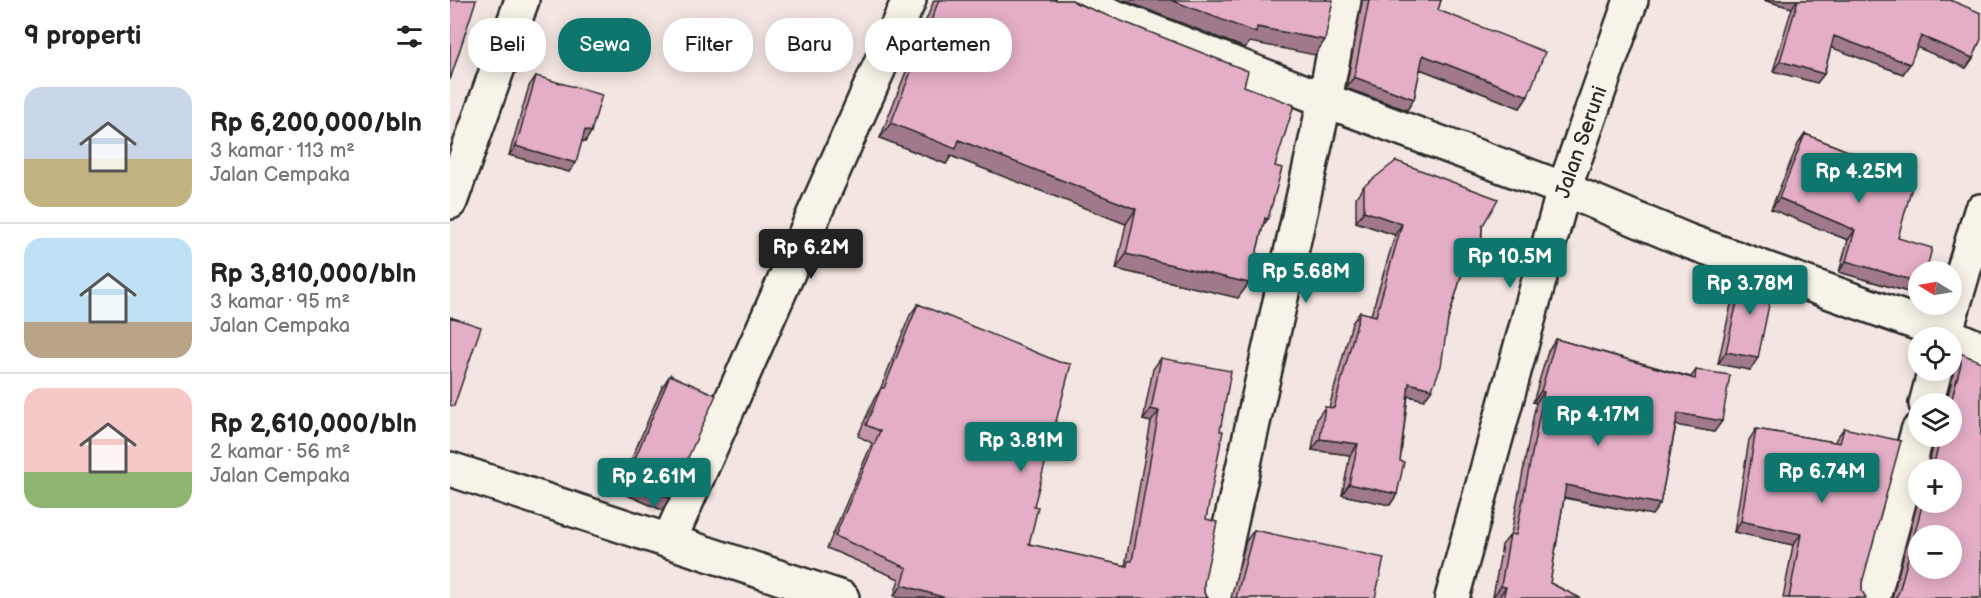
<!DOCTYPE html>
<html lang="id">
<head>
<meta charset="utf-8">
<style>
	body { margin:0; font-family:"Balsamiq Sans",sans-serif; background:#f6f6f6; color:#222; height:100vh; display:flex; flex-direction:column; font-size:22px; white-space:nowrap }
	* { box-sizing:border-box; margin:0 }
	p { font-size:20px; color:#767676 }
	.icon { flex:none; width:33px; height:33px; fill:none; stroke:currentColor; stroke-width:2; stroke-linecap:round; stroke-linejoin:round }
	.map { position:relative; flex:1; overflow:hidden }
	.drawer { display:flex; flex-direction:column; background:#fff; width:450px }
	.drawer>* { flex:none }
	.guide { position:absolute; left:18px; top:18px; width:570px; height:54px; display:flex; gap:12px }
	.needle { width:39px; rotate:281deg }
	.buttons { position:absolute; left:1458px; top:261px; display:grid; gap:12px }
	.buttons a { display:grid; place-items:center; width:54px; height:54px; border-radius:50%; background:#fff; box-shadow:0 3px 15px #0003; font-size:30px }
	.price { position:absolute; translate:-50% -51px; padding:0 14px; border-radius:6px; background:#0f766e; color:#fff; font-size:20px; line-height:39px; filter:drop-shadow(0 2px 3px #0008) }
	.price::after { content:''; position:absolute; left:50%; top:36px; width:18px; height:14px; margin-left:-9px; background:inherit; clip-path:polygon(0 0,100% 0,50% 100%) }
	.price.active { background:#222; color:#fff }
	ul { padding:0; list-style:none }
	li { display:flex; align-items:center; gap:18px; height:150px; padding:0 24px }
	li+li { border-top:2px solid #e0e0e0 }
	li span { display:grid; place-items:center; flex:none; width:168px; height:120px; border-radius:18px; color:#555 }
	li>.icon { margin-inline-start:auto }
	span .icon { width:72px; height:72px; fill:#fffc; stroke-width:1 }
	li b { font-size:26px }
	h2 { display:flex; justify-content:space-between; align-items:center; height:72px; padding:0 24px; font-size:26px }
	.chip { padding:0 21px; border-radius:24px; background:#fff; box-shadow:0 3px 15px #0003; font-size:21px; line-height:54px }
	.chip.active { background:#0f766e; color:#fff }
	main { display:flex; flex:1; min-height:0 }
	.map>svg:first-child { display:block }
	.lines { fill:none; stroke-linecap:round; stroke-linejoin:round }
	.minor-casing { stroke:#2b2b2b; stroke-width:38 }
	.tertiary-casing { stroke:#2b2b2b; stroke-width:38 }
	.secondary-casing { stroke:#2b2b2b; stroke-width:38 }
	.minor { stroke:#f7f3e8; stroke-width:33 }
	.tertiary { stroke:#f7f3e8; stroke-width:33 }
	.secondary { stroke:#f7f3e8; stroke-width:33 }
	.wall { fill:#c496aa; stroke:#2b2b2b; stroke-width:1.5 }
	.shaded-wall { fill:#a07a8b; stroke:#2b2b2b; stroke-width:1.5 }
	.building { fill:#e4aec6; stroke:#2b2b2b; stroke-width:1.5; fill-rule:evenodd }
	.labels { text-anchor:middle; stroke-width:5; stroke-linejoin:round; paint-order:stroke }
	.street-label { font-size:21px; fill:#2b2b2b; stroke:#f7f3e8 }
</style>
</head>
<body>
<main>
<section class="drawer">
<h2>9 properti<svg class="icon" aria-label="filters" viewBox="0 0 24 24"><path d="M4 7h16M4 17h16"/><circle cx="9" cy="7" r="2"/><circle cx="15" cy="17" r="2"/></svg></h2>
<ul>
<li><span style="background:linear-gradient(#c9d6e8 60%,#c2b280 0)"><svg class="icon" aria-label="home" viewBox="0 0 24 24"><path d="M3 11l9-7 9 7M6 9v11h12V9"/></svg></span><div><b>Rp 6,200,000/bln</b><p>3 kamar · 113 m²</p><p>Jalan Cempaka</p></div></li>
<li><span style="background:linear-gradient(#bfe0f5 70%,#b9a48a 0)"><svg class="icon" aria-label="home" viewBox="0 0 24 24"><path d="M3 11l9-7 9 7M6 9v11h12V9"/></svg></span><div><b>Rp 3,810,000/bln</b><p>3 kamar · 95 m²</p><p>Jalan Cempaka</p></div></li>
<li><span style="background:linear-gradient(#f6c9c9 70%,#8fb573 0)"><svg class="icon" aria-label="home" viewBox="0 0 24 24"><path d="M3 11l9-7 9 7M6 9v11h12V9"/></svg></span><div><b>Rp 2,610,000/bln</b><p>2 kamar · 56 m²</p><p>Jalan Cempaka</p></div></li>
</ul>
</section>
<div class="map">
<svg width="1531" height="598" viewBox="0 0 1531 598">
	<rect width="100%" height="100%" fill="#f3e5e1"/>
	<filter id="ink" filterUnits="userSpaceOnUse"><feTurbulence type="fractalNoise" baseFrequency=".0167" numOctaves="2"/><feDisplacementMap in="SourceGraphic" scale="12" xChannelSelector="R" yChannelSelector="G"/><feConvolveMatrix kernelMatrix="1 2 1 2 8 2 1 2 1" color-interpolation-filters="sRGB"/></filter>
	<g filter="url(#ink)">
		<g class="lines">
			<!-- minor casing -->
			<g class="minor-casing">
				<path id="minor" d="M622,0L875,100L1114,189L1238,241L1495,333L1531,349
					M0,202L72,0
					M1494,338L1531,211
					M1476,404L1485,370
					M219,541L459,0
					M764,598L875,100L894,0
					M1423,598L1468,431"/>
			</g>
			<!-- tertiary casing -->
			<g class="tertiary-casing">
				<path id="tertiary" d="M0,469L392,598"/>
			</g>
			<!-- secondary casing -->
			<g class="secondary-casing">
				<g id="secondary">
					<path id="s1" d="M1002,598L1114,189L1181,0"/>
				</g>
			</g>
			<!-- minor -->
			<use href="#minor" class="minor"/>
			<!-- tertiary -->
			<use href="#tertiary" class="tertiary"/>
			<!-- secondary -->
			<use href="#secondary" class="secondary"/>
		</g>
		<!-- wall -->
		<path class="wall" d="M484,0H622L794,86L825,166L818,219L813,226L799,283L788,298L666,269L676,224L501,156L496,164L430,138Z
			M912,0H991L988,10L1078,96L1070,108L970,69L964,99L957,110L896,88L912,3Z
			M1313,0H1500L1523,58L1516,68L1467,47L1453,74L1381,47L1374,74L1367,83L1323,71L1342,8Z
			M86,76L141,132L135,142L132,141L119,172L59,155L79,86Z
			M1355,134L1428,163L1431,158L1448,238L1465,294L1389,272L1398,240L1321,209L1348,144Z
			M914,186L1032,227L1031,251L1023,262L1016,260L998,320L982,389L974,400L958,396L950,461L947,494L940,505L892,495L900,455L862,450L867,418L875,407L879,408L902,323L910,312L921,315L945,235L906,222V197Z
			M1293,274L1300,370L1268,364L1285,286Z
			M468,304L584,506L579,544L675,566L701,422L693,420L703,369L711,358L770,431L756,519L754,583V593L758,598H450L444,596L449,579L377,548L422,443L408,436L424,399L430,390L460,315Z
			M1106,339L1241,377L1246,370L1272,421L1264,432L1226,425L1210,504L1202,515L1114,498L1100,583L1130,598L1043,597L1052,545L1061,534L1086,403L1083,402L1098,351Z
			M1510,353L1531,598H1442L1468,501V502H1502V470H1477L1486,436H1502V404H1496L1503,375L1502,364Z
			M220,375V498L212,510L168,491L212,387Z
			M1394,428L1412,583V591L1416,598H1333L1343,545L1284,532L1299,440L1306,429L1385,442L1386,439Z
			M804,530L925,598H781L796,541Z"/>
		<!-- shaded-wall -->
		<path class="shaded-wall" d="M673,0H721L807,27L875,40L865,55L800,42L795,48Z
			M1313,0H1347L1342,8Z
			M1384,36L1460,64L1453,74L1377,46Z
			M1471,36L1523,58L1516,68L1464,46Z
			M973,55L1078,96L1070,108L965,67Z
			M1330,61L1374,74L1367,83L1323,71Z
			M904,77L964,99L957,110L896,88Z
			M441,123L509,140L686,209L676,224L501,156L496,164L430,138Z
			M135,130L141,132L135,142L128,140Z
			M66,146L126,163L119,172L59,155Z
			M1329,198L1405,230L1398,240L1321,209Z
			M914,211L952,224L945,235L906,222Z
			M1020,247L1031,251L1023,262L1012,258Z
			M676,254L799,283L788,298L666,269Z
			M1396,261L1468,282V289L1465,294L1389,272Z
			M1276,352L1308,358L1300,370L1268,364Z
			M959,383L982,389L974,400L952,394Z
			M1091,391L1094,392L1086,403L1083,402Z
			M701,409L709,411L701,422L693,420Z
			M1228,413L1272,421L1264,432L1220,424Z
			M870,439L908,444L900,455L862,450Z
			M176,480L220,498L212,510L168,491Z
			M899,484L947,494L940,505L892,495Z
			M1116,485L1210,504L1202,515L1108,496Z
			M1291,521L1351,534L1343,545L1284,532Z
			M452,585L496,598H450L444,596Z
			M1051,586L1056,587L1048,598L1043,597Z"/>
		<!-- building -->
		<path class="building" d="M0,0H26L0,80Z
			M489,0H622L626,3L798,71L794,86L844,105L825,166L832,168L818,219L815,218L799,283L676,254L686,209L509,140L506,149L441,123Z
			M721,0H883L875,40L807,27L806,33Z
			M919,0H991L988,10L1095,52L1078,96L973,55L964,99L904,77Z
			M1348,0H1500L1531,13V39L1523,58L1471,36L1460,64L1384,36L1374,74L1330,61Z
			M86,76L152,95L141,132L135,130L126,163L66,146Z
			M1355,134L1430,164L1431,158L1467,168L1448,238L1482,248L1476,272H1468V282L1396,261L1405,230L1329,198Z
			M946,161L1048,199L1032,227L1031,251L1020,247L998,320L991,366L982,389L959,383L950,461L954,462L947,494L899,484L908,444L870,439L875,407L884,408L910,312L926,316L952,224L914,211V186Z
			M1293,274L1324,281L1308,358L1276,352Z
			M468,304L609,362L621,364L584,506L588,507L579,544L677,566L678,561H682L709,411L701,409L711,358L781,371L770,431H773L756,519L767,522L754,583V593L758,598H496L452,585L457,568L385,536L430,431L416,425L431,388H434Z
			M0,317L31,327L4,406L0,405Z
			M1106,339L1245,379L1246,370L1280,375L1272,421L1228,413L1210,504L1116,485L1100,583L1130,598H1053L1056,587L1051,586L1060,534L1066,535L1094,392L1091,391Z
			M1510,353L1531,362V598H1445L1449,592L1473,502H1502V470H1482L1491,436H1502V404H1497L1502,398L1511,364ZM1468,536H1502V568H1468Z
			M220,375L266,395L220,498L176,480Z
			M1394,428L1451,441L1412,583V591L1416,598H1339L1351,534L1291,521L1306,429L1390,443Z
			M804,530L934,558L925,598H786Z"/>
	</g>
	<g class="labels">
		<!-- street labels -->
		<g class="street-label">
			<text dy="7" stroke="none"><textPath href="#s1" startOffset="474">Jalan Seruni</textPath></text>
		</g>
	</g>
</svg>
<div class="buttons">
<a><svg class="needle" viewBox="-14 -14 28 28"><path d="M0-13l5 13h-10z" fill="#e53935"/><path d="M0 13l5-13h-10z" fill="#767676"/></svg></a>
<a><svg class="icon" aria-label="locate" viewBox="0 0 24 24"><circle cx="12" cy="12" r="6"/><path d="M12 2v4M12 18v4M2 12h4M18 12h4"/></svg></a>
<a><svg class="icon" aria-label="layers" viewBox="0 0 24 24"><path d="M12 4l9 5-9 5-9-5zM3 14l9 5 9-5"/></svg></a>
<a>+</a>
<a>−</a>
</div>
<b class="price" style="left:1409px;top:204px">Rp 4.25M</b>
<b class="price active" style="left:361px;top:280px">Rp 6.2M</b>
<b class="price" style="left:1060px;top:289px">Rp 10.5M</b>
<b class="price" style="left:856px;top:304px">Rp 5.68M</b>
<b class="price" style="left:1300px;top:316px">Rp 3.78M</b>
<b class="price" style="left:1148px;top:447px">Rp 4.17M</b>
<b class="price" style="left:571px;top:473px">Rp 3.81M</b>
<b class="price" style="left:1372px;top:504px">Rp 6.74M</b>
<b class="price" style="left:204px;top:509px">Rp 2.61M</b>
<div class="guide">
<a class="chip">Beli</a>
<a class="chip active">Sewa</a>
<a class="chip">Filter</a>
<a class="chip">Baru</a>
<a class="chip">Apartemen</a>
</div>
</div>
</main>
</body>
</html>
